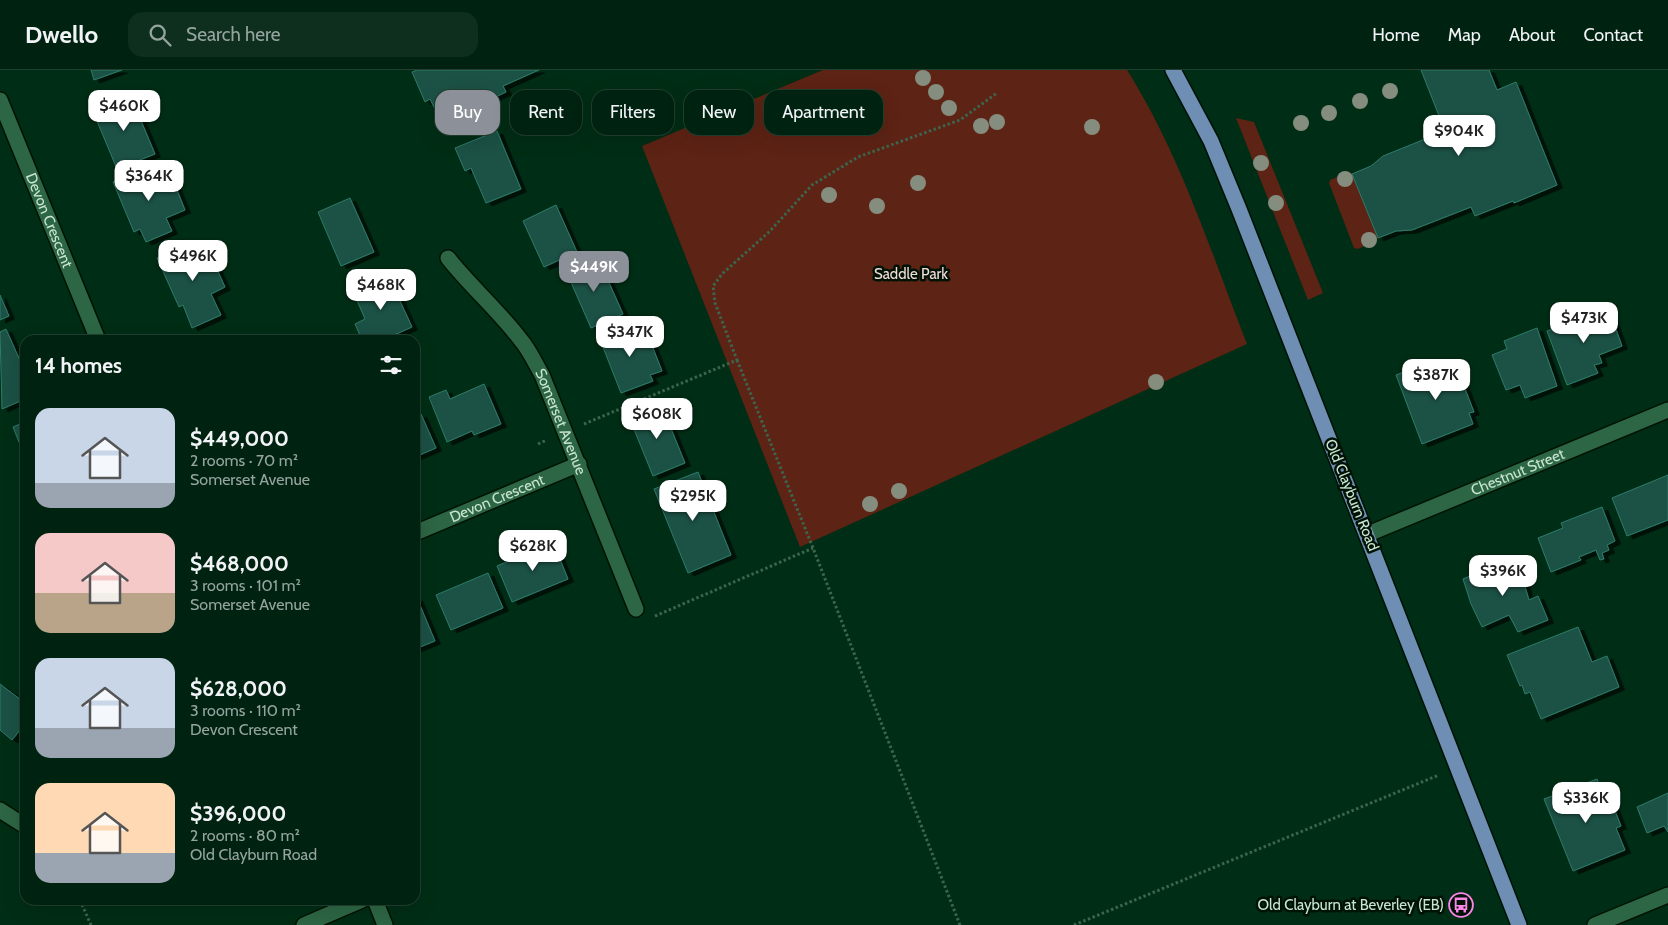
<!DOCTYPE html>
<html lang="en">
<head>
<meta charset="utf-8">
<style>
	body { margin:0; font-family:Cabin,sans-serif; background:#0e2f1e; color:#f1f3f6; height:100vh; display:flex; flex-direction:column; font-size:19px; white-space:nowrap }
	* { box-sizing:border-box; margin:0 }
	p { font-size:16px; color:#95a49f }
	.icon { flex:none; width:28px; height:28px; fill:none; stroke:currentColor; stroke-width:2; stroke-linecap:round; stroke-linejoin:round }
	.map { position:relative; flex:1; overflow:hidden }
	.drawer { position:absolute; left:20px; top:265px; width:400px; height:570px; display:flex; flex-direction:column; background:#002210; border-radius:15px; box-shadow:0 5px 20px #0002,0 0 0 1px #223f30 }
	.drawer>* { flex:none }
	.banner { position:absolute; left:435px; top:20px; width:475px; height:45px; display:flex; gap:10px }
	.price { position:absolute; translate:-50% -42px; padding:0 11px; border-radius:10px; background:#fff; color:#222; font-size:16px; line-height:32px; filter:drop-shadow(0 1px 2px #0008) }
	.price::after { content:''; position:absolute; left:50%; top:30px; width:15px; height:11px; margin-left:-8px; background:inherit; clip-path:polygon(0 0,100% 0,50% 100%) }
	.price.current { background:#8c9099; color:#fff }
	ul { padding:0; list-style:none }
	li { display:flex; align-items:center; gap:15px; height:125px; padding:0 15px }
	li span { display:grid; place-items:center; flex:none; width:140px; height:100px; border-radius:15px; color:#555 }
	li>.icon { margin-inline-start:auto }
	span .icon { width:60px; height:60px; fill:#fffc; stroke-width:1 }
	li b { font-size:21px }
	h2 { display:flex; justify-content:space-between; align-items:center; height:60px; padding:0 15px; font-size:21px }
	.chip { padding:0 18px; border-radius:15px; background:#002210; box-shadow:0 5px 20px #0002,0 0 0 1px #223f30; font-size:18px; line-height:45px }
	.chip.current { background:#8c9099; color:#fff }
	header { display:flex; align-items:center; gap:30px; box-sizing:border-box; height:70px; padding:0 25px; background:#002210; border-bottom:1px solid #223f30 }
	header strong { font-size:24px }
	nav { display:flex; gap:28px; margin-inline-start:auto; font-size:18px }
	.search { width:350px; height:45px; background:#0e2f1e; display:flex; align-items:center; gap:12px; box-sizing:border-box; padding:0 18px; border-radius:15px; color:#95a49f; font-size:19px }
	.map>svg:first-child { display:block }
	.green { fill:#5d2314 }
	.building { fill:#1d5145; stroke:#2d7c69; filter:url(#shadow) }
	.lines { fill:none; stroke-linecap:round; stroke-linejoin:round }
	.minor-casing { stroke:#001304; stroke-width:18 }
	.major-casing { stroke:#001304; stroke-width:18 }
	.path { stroke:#3d654e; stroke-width:3; stroke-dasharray:2.5 2.5; stroke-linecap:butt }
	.minor { stroke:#2d6644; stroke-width:15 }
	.major { stroke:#6e8eb4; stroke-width:15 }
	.tree { fill:#858d7f }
	.labels { text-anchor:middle; stroke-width:5; stroke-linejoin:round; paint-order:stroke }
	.street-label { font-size:15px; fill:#c9e6d2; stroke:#001206 }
	.park-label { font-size:15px; fill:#f2dcd6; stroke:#001206 }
	.poi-label { font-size:15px; fill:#c9e6d2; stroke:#001206; text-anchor:end }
</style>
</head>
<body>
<header>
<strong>Dwello</strong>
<div class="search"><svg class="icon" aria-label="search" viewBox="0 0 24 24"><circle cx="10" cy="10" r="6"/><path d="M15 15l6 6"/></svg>Search here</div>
<nav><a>Home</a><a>Map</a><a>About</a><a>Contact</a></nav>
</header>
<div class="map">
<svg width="1668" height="855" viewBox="0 0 1668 855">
	<defs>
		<filter id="shadow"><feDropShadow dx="5.5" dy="3" stdDeviation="0" flood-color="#0009"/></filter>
	</defs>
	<rect width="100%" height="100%" fill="#002d15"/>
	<!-- green -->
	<path class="green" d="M823,0H1127C1180,84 1211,182 1247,274L800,477L642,76Z
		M1236,48L1254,52L1323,223L1308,230Z
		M1349,102L1352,104L1378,168L1376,171L1358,179L1354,178L1329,113L1330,110Z"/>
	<!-- building -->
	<path class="building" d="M91,0H122L94,10Z
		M417,0H539L503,16L506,22L483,33L480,26L455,37L457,44L441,51L430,29L425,32L412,2Z
		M1421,0H1489L1497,20L1516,12L1557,115L1514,133L1513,131L1475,146L1471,137L1412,160L1396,161L1378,168L1352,104L1371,96L1383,86L1445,61Z
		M124,24L129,36L134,34L155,84L117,99L97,51L101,48L96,35Z
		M497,61L521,119L486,133L471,98L465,101L455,78Z
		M152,96L158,111L171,105L185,140L166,148L172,161L146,172L140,159L134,162L113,112Z
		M350,128L374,182L341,196L318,142Z
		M556,135L577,182L544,197L523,151Z
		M193,171L201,188L210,184L225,217L211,224L221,245L192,258L183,235L179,237L157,188Z
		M598,188L623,244L591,258L566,201Z
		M388,205L412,257L383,270H362L355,254L365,249L353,221Z
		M0,225L9,246L0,250Z
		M1591,239L1593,245L1609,240L1622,276L1599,285L1602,293L1594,295L1598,303L1567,315L1547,261L1572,252L1571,247Z
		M630,254L638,273L649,268L662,301L650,305L653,311L621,323L599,267Z
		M1537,258L1557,316L1525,328L1520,315L1506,320L1492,285L1507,279L1504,271Z
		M6,259L25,302V329L2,339L0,262Z
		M1434,290L1440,305L1457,298L1474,342L1469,343L1473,354L1422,374L1396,305Z
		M484,314L501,354L474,365L472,361L447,372L429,327L446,320L450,329Z
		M661,334L685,393L653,406L629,347Z
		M421,344L436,378L415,387V347Z
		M25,352V375L21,377L13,357Z
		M698,402L731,485L688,503L654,419Z
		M1668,405V450L1627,466L1612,428Z
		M1602,437L1615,471L1607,475L1609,480L1602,483L1604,489L1600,490L1596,480L1579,487L1581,490L1551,502L1538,468L1563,458L1561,453Z
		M553,472L568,509L512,532L497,496Z
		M1511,489L1523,510L1529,530L1538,526L1548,550L1518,562L1509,545L1482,557L1471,534L1463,509Z
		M488,503L503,538L451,560L436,525Z
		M417,528L435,571L415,579V529Z
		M1578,557L1592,592L1607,586L1619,617L1541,649L1530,622L1525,624L1522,615L1520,616L1507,585Z
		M0,614L25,633V654L12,670L0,660Z
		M1597,709L1605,730L1610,728L1621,756L1616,758L1625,780L1573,801L1544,729Z
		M1668,723V762L1664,756L1647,763L1637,737Z"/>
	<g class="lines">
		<!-- minor casing -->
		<g class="minor-casing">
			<g id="minor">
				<path id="s1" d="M0,30L98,270"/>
				<path id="s2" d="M448,188C471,217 498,240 520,269C529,279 535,293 542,305L636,539"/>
				<path id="s3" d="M415,463L579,394"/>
				<path id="s4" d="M1368,464L1668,340"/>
				<path d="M0,740L25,756"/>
				<path d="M375,830L385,855"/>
				<path d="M304,855L362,830"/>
				<path d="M1595,855L1668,825"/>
			</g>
		</g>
		<!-- major casing -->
		<g class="major-casing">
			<path id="major" d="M1173,0L1211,71L1239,139L1519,855"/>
		</g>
		<!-- path -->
		<path class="path" d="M737,290L813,478L960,855
			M584,354L737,290L715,233L713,216L722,204L770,161L812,115L858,87L960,50L997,23
			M538,374L547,370
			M655,546L813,478
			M80,830L91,855
			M1451,839L1461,835
			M1074,855L1439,705"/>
		<!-- minor -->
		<use href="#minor" class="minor"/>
		<!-- major -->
		<use href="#major" class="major"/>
	</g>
	<!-- trees -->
	<g class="tree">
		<circle cx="923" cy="8" r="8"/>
		<circle cx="1390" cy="21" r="8"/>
		<circle cx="936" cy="22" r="8"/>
		<circle cx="1360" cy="31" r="8"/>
		<circle cx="949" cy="38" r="8"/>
		<circle cx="1329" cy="43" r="8"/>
		<circle cx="778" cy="50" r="8"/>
		<circle cx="997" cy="52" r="8"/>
		<circle cx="1301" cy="53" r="8"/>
		<circle cx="981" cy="56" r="8"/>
		<circle cx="1092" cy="57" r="8"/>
		<circle cx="1261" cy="93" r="8"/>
		<circle cx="1345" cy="109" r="8"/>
		<circle cx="918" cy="113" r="8"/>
		<circle cx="829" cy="125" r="8"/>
		<circle cx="1276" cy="133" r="8"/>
		<circle cx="877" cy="136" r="8"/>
		<circle cx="1369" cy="170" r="8"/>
		<circle cx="1156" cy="312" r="8"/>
		<circle cx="899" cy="421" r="8"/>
		<circle cx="870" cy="434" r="8"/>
	</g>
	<!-- icons -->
	<defs>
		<g id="bus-ring" transform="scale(1.25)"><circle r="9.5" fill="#001206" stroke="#fb86e5" stroke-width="1.5"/><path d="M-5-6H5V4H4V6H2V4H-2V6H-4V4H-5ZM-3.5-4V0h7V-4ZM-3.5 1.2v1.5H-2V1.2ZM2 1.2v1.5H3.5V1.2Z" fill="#fb86e5"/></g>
	</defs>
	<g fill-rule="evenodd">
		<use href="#bus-ring" x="1461" y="835"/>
	</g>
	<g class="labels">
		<!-- street labels -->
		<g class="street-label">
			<text dy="5" stroke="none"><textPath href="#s1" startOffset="130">Devon Crescent</textPath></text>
			<text dy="5" stroke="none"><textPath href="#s2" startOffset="201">Somerset Avenue</textPath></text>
			<text dy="5" stroke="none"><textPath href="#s4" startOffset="162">Chestnut Street</textPath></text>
			<text transform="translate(1352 425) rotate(68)" y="5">Old Clayburn Road</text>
			<text dy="5" stroke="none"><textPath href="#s3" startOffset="89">Devon Crescent</textPath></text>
		</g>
		<!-- park labels -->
		<g class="park-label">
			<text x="911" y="209">Saddle Park</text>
		</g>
		<!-- poi labels -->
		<g class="poi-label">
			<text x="1444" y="840">Old Clayburn at Beverley (EB)</text>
		</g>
	</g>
</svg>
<b class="price" style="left:124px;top:62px">$460K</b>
<b class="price" style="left:1459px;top:87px">$904K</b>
<b class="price" style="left:149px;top:132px">$364K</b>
<b class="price" style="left:193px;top:212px">$496K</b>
<b class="price current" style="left:594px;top:223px">$449K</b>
<b class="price" style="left:381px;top:241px">$468K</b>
<b class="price" style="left:1584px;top:274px">$473K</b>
<b class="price" style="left:630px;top:288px">$347K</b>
<b class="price" style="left:1436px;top:331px">$387K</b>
<b class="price" style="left:657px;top:370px">$608K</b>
<b class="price" style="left:693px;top:452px">$295K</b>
<b class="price" style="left:533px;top:502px">$628K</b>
<b class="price" style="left:1503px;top:527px">$396K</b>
<b class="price" style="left:1586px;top:754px">$336K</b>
<div class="banner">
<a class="chip current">Buy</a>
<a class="chip">Rent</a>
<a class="chip">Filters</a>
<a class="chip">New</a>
<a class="chip">Apartment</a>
</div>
<section class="drawer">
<h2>14 homes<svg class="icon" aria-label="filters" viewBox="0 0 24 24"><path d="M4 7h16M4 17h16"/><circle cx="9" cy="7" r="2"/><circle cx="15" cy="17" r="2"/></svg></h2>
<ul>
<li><span style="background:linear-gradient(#c9d6e8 75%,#9aa5b1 0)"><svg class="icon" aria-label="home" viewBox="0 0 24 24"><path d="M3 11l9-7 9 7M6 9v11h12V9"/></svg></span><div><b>$449,000</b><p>2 rooms · 70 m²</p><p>Somerset Avenue</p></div></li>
<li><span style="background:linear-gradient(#f6c9c9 60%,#b9a48a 0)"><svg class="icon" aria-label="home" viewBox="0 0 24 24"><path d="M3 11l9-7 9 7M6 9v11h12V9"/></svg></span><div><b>$468,000</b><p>3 rooms · 101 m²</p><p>Somerset Avenue</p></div></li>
<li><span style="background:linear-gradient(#c9d6e8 70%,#9aa5b1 0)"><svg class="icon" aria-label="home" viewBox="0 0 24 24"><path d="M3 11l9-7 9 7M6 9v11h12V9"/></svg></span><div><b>$628,000</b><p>3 rooms · 110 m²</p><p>Devon Crescent</p></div></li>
<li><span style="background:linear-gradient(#ffd9b3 70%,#9aa5b1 0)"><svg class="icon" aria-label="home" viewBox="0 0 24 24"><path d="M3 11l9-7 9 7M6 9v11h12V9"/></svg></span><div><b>$396,000</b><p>2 rooms · 80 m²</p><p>Old Clayburn Road</p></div></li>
</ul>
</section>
</div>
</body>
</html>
